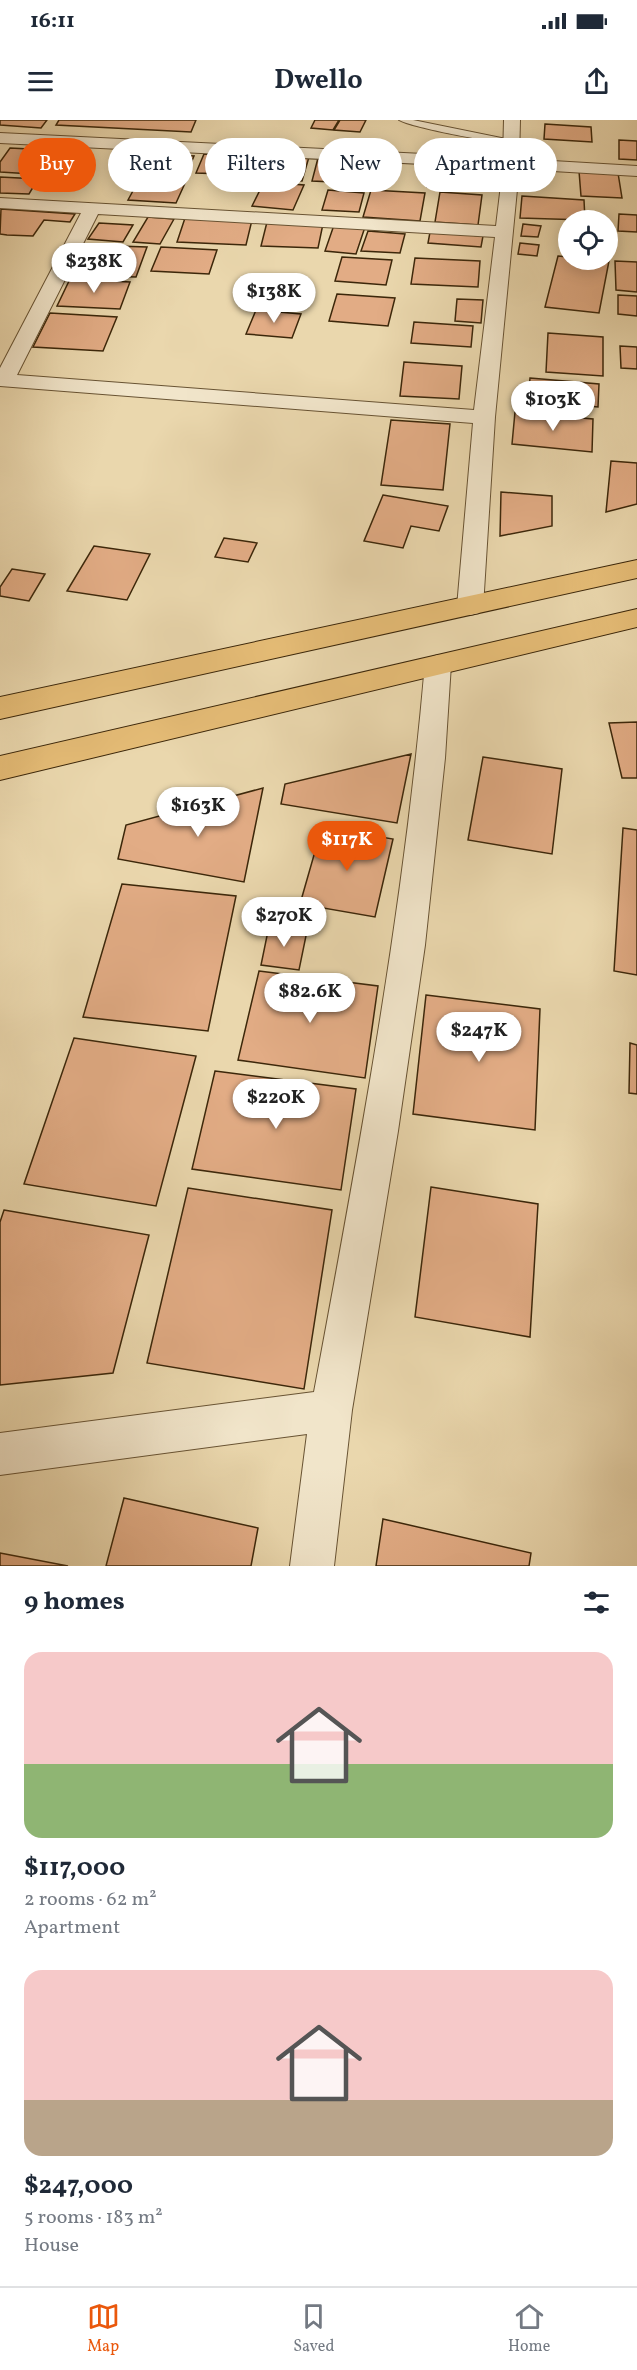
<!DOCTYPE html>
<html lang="en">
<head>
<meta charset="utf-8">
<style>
	body { margin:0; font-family:Vollkorn,serif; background:#f6f6f7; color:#1f2937; height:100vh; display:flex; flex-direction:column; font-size:22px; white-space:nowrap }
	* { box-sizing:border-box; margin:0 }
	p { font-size:20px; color:#747a83 }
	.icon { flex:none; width:33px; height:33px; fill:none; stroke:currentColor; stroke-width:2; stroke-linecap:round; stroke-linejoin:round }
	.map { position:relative; height:1446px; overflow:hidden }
	.panel { display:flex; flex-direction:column; background:#fff; flex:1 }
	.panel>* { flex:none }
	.guide { position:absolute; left:18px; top:18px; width:602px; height:54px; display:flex; gap:12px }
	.fabs { position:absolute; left:558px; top:90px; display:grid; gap:12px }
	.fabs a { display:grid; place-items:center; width:60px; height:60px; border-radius:50%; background:#fff; box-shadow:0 3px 15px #0003; font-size:30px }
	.price { position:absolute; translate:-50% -51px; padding:0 14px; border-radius:21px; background:#fff; color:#222; font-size:20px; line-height:39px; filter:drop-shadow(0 2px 3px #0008) }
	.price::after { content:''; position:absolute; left:50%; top:36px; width:18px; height:14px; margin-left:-9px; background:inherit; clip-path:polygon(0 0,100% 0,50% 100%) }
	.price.active { background:#ea580c; color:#fff }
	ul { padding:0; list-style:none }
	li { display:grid; align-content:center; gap:12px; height:318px; padding:0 24px }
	li span { display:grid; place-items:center; height:186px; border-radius:18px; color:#555 }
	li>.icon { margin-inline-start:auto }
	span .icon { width:108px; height:108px; fill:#fffc; stroke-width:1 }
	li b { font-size:26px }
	h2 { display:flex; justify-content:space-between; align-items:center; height:72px; padding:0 24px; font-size:26px }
	.chip { padding:0 21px; border-radius:27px; background:#fff; box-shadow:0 3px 15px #0003; font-size:21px; line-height:54px }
	.chip.active { background:#ea580c; color:#fff }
	.status { display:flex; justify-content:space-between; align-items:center; height:42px; padding:0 30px; background:#fff; direction:ltr }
	.status svg { height:16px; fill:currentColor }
	header { display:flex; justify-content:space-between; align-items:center; height:78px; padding:0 24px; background:#fff; font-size:27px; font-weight:700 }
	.dock { display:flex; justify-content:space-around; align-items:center; height:84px; border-top:2px solid #e0e1e3; background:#fff; font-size:16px; color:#747a83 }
	.dock a { display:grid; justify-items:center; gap:3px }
	.dock .active { color:#ea580c }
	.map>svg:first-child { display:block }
	.building { fill:#e2ac85; stroke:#3c270a; stroke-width:1.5 }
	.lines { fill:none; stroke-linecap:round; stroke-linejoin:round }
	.service-casing { stroke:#685333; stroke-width:2 }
	.minor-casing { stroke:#685333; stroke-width:2 }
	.trunk-casing { stroke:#3c270a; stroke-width:2 }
	.service { fill:#f1e5ca; fill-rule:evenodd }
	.minor { fill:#f1e5ca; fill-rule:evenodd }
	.trunk { fill:#e5bc76; fill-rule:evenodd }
</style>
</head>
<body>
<div class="status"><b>16:11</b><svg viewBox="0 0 49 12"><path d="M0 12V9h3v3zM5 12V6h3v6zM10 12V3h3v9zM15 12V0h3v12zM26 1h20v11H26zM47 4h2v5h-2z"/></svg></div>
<header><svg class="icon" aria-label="menu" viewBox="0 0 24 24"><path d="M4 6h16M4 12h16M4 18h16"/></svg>Dwello<svg class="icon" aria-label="share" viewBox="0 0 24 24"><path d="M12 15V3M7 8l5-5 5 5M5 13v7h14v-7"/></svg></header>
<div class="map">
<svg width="637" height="1446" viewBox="0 0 637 1446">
	<rect width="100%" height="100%" fill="#ead7ad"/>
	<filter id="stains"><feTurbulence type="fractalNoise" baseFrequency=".00333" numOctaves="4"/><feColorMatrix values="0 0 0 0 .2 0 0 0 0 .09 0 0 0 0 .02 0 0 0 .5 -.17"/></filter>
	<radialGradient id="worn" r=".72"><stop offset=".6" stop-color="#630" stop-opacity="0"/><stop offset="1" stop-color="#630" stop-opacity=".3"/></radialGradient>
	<!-- building -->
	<path class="building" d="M0,0H47L41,8L0,5Z
		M59,0H196L191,12L56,5Z
		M315,0H339L333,10L311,8Z
		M340,0H366L360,12L334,10Z
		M545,4L591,7L592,22L544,19Z
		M619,20L637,21V40L619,39Z
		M10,28L48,30L32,54L0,52V42Z
		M152,34L194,36L186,55L144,53Z
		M204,34L258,36L251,55L196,53Z
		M267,35L309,37L302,61L259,58Z
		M318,38L358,39L354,63L312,61Z
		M579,51L618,53L622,78L581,76Z
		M431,52L476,55L473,70L427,67Z
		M0,57L38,59L29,74L0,73Z
		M140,58L186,61L176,83L128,80Z
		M264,62L304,65L293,90L252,86Z
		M328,70L364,73L359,92L322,90Z
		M371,70L425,73L420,101L363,97Z
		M440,72L482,75L478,105L435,102Z
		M522,76L584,80L585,100L520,98Z
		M1,89L75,94L70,102L44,100L33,116L7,115L0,114Z
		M619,94L637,95V112L618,111Z
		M148,97L174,99L160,124L133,122Z
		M185,98L252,100L246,125L177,122Z
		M267,102L323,104L318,128L261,126Z
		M99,103L133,105L123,122L88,119Z
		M523,104L541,106L538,117L521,116Z
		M334,105L365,107L356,134L325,131Z
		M368,111L405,114L400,133L361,131Z
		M430,112L483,116L481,127L428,123Z
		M520,123L539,125L537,136L518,134Z
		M85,125L147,127L136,157L73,155Z
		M161,127L217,130L209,154L151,151Z
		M558,136L568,137V140L609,141L599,193L545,187Z
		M342,137L392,140L386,165L335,161Z
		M415,138L480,141L478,167L411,164Z
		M615,141L637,142V172L616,170Z
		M70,159L130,162L120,189L57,186Z
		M337,174L395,178L388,206L329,201Z
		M618,175L637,176V196L618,194Z
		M457,179L483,180L481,203L455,201Z
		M256,190L301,194L292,218L246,214Z
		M50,193L117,197L103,231L33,227Z
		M414,202L473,206L471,227L411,223Z
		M548,213L603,217V256L546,252Z
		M620,226L637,227V249L621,248Z
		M404,242L462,246L459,279L400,276Z
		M530,258L599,264L598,287L528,281Z
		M515,292L593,299L592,332L512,324Z
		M391,300L450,304L443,370L381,365Z
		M611,341L637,343V384L606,392Z
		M501,372L552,376V406L500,416Z
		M383,375L448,386L439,411L411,406L403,428L364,421Z
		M224,418L257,423L248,442L215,437Z
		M94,426L150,434L127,480L67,471Z
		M12,449L45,454L29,481L0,476V467Z
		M637,602V658H622L609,603Z
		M411,634L397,703L281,684L285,664Z
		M483,637L562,649L552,734L468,720Z
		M263,668L244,762L118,739L126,705Z
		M322,707L393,719L375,797L300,784Z
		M623,708L637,710V855L614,851Z
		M122,764L236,776L208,911L83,897Z
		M269,806L307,811L299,850L261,845Z
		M259,851L378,866L365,958L238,940Z
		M426,875L540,889L535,1010L413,994Z
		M74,918L196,936L156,1086L24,1064Z
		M630,923L637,925V974L629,973Z
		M215,951L356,969L341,1070L192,1049Z
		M431,1067L538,1084L530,1217L415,1197Z
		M188,1068L332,1090L304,1269L147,1243Z
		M4,1090L149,1115L113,1253L0,1265V1102Z
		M124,1378L258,1408L251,1446H106Z
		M383,1399L531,1433L529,1446H376Z
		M0,1433L68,1446H0Z"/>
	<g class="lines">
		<!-- service casing -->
		<g class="service-casing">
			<path id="service" d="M399,0H413L516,21C506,27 411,7 399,0Z"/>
		</g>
		<!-- minor casing -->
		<g class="minor-casing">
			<path id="minor" d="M504,0H520L519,39L637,46V56L519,49L495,297L483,487L479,493L470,495L461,493L457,487L473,303L0,266V248L81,93L0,88V78L496,106L503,48L0,23V13L503,38ZM98,94L495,117L474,290L17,255Z
				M438,535L447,538L451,544L445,638L425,825L398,1011L352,1290L334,1446H290L307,1314L0,1355V1313L314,1272C359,1030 404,789 425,544L429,538Z"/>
		</g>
		<!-- trunk casing -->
		<g class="trunk-casing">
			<path id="trunk" d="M637,440V458L0,599V577Z
				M637,489V507L0,660V636Z"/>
		</g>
		<!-- service -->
		<use href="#service" class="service"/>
		<!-- minor -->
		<use href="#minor" class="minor"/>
		<!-- trunk -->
		<use href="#trunk" class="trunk"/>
	</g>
	<rect width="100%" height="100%" filter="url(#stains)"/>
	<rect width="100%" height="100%" fill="url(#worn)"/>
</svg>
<div class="fabs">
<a><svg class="icon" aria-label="locate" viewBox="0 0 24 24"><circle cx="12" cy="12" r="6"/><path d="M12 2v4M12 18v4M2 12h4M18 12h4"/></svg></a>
</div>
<b class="price" style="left:94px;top:174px">$238K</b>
<b class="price" style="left:274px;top:204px">$138K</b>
<b class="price" style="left:553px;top:312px">$103K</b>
<b class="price" style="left:198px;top:718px">$163K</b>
<b class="price active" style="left:347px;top:752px">$117K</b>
<b class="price" style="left:284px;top:828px">$270K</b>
<b class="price" style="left:310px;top:904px">$82.6K</b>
<b class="price" style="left:479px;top:943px">$247K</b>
<b class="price" style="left:276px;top:1010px">$220K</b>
<div class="guide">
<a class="chip active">Buy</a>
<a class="chip">Rent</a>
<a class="chip">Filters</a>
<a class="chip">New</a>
<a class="chip">Apartment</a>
</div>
</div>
<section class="panel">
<h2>9 homes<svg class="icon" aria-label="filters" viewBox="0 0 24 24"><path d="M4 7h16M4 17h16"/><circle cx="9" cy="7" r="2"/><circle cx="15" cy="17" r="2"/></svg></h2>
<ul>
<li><span style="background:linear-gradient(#f6c9c9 60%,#8fb573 0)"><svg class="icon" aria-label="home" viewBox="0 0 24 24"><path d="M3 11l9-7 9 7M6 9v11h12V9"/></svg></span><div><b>$117,000</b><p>2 rooms · 62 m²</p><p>Apartment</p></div></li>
<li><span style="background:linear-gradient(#f6c9c9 70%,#b9a48a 0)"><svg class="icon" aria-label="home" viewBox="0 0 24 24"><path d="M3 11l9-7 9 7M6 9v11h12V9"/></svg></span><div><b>$247,000</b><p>5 rooms · 183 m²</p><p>House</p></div></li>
</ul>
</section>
<nav class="dock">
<a class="active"><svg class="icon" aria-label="map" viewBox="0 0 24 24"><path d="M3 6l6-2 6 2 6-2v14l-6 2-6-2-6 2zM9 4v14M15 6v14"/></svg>Map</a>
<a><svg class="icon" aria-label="saved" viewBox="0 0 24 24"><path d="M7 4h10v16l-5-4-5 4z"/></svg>Saved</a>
<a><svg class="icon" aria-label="home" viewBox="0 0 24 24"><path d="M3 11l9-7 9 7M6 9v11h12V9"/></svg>Home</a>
</nav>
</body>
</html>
